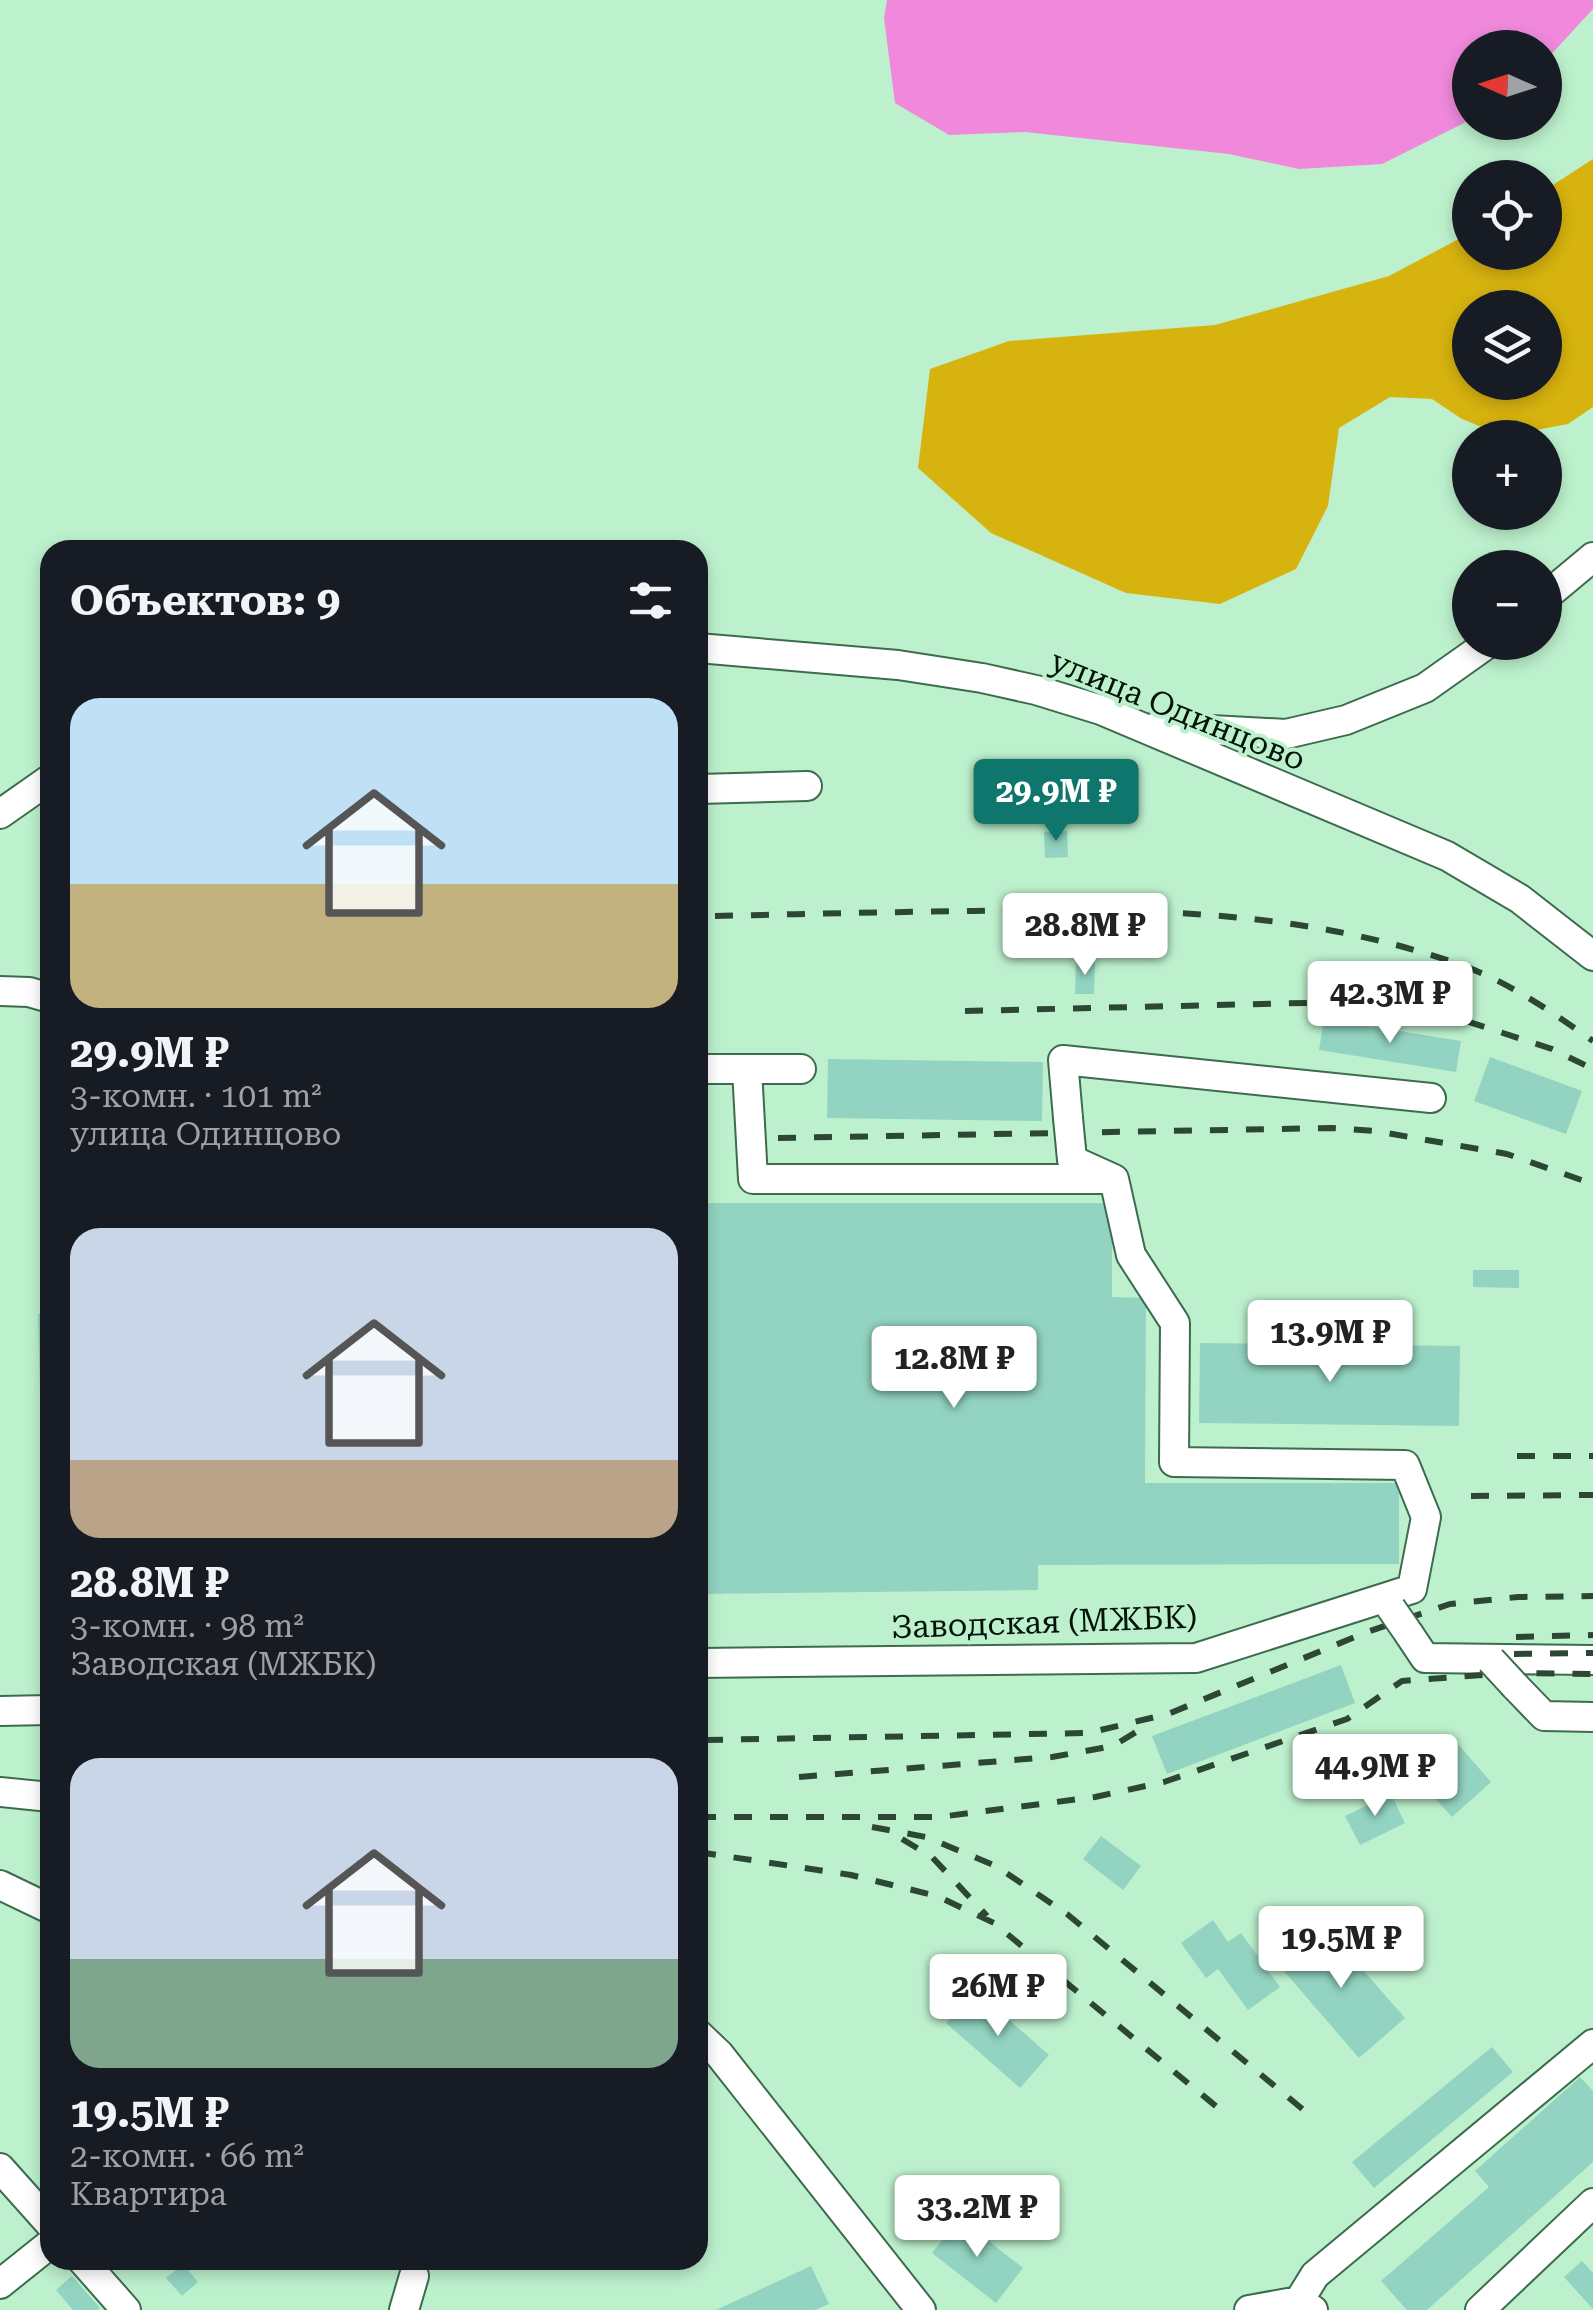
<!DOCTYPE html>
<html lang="ru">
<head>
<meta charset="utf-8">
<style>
	body { margin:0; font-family:"Roboto Serif",serif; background:#242831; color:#f1f3f6; height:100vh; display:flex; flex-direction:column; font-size:38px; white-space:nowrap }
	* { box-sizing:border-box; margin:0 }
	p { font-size:32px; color:#9ea1a6 }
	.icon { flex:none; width:55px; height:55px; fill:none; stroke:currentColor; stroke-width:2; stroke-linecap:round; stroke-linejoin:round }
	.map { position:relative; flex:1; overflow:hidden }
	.sheet { position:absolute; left:40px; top:540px; width:668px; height:1730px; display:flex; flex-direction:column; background:#171b24; border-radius:30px; box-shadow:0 5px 15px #0003 }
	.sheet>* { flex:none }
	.needle { width:65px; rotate:273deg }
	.tools { position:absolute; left:1452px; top:30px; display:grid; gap:20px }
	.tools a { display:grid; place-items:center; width:110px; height:110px; border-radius:50%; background:#171b24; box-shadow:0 5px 15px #0003; font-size:50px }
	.price { position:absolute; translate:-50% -85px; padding:0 22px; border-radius:10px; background:#fff; color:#222; font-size:32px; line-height:65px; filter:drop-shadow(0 2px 5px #0008) }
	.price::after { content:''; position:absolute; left:50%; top:60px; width:30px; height:22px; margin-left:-15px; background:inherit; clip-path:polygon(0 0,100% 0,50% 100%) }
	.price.current { background:#0f766e; color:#fff }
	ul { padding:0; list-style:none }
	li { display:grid; align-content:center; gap:20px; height:530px; padding:0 30px }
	li span { display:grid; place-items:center; height:310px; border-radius:30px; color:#555 }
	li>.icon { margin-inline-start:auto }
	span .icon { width:180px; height:180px; fill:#fffc; stroke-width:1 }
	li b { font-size:42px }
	h2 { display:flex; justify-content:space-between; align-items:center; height:120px; padding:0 30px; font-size:42px }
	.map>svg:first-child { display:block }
	.green { fill:#d7b30f; fill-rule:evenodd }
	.water { fill:#f089dc }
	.building { fill:#92d4c1 }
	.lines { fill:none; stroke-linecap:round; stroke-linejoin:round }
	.minor-casing { stroke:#3c6c4d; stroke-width:32 }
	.minor { stroke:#fff; stroke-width:28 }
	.rail { stroke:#2d4735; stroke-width:6; stroke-dasharray:18 18; stroke-linecap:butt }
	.minor-bridge-casing { stroke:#3c6c4d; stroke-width:32; stroke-linecap:butt }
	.minor-bridge { stroke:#fff; stroke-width:28 }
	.labels { text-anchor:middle; stroke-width:8; stroke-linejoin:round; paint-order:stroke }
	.street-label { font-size:32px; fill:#021408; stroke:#bdf1cd }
</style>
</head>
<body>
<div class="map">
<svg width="1593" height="2310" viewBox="0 0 1593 2310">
	<rect width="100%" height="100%" fill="#bdf1cd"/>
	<!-- green -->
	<path class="green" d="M1593,159V407L1568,424L1504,436L1462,419L1432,399L1390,397L1339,428L1328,506L1296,569L1220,604L1126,593L991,533L918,468L930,369L1009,341L1215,325L1389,276L1470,233V252H1545V190ZM1470,308H1545V382H1470Z"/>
	<!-- water -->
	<path class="water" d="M887,0H1593V9L1545,61V48H1470V120L1382,164L1299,169L1229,154L1025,132L949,135L895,103L884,18Z"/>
	<!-- building -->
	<path class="building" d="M1067,831L1068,857L1045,858L1044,832Z
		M1076,962H1095L1094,994H1075Z
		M1324,1019L1461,1041L1456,1072L1319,1050Z
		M1490,1057L1582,1091L1566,1134L1474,1101Z
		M828,1059L1043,1062L1042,1121L827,1118Z
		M698,1203H1112V1297L1146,1298L1145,1483H1399V1564L1038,1565V1590L698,1594Z
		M1473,1270H1519V1288L1473,1287Z
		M50,1313V1393H40L38,1314Z
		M1200,1343L1460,1346L1459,1426L1199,1423Z
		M44,1528H50V1669H44Z
		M1341,1665L1355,1703L1167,1774L1152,1736Z
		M1450,1735L1491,1782L1452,1817L1410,1771Z
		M1391,1794L1405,1823L1360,1845L1345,1816Z
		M1101,1836L1141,1866L1123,1890L1083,1859Z
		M1213,1920L1228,1942L1241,1933L1280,1987L1248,2010L1218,1969L1206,1978L1181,1943Z
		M1322,1923L1405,2018L1359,2058L1277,1963Z
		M975,1990L1049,2055L1020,2088L946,2023Z
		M1492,2047L1513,2072L1374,2188L1352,2162Z
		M1580,2077L1593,2091V2162L1427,2310H1407L1381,2281L1489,2187L1475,2171Z
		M959,2218L1023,2268L996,2303L932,2253Z
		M1582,2261L1593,2273V2309L1564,2277Z
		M183,2264L198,2282L182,2296L166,2278Z
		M811,2266L829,2304L815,2310H716Z
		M72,2276L100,2308L97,2310H73L56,2290Z"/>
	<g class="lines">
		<!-- minor casing -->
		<g class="minor-casing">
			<path id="minor" d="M1545,597L1593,557
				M698,648L898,665L982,678L1036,690L1101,710L1447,856L1520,899L1593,956
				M1156,727L1286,734L1346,720L1425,688L1490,642
				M698,789L807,786
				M0,814L50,779
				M0,991L29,992L50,998
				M698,1069H801
				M747,1069L753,1179H1101
				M1068,1118L1063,1060L1431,1098
				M1409,1634L1425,1658L1593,1660
				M698,1663L1196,1658L1412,1589L1426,1517L1405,1465L1174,1462L1175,1323L1131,1255L1114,1179L1072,1160L1071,1149
				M1515,1686L1544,1716L1593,1717
				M0,1711L50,1710
				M0,1792L50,1797
				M0,1885L50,1909
				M698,2034L719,2054L921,2310
				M0,2168L50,2224
				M82,2260L126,2310
				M0,2284L50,2244
				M1299,2301L1315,2275L1593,2044
				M404,2310L414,2276
				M1249,2310L1299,2301L1313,2310
				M1480,2310L1593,2203"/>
		</g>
		<!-- minor -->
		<use href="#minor" class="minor"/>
		<!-- rail -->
		<path class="rail" d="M715,916C801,914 887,912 973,911C1138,908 1304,909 1461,965C1509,982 1552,1012 1593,1041
			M965,1011L1346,1002L1430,1012L1466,1021L1552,1049L1593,1069
			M778,1138L1332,1128L1375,1131L1507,1154L1593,1184
			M1517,1456H1593
			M1471,1496L1593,1495
			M1516,1637L1593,1635
			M1514,1654L1593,1653
			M705,1740L1088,1733L1168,1714L1367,1632L1450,1604L1518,1597L1593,1596
			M799,1777L1052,1757L1113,1746L1146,1726
			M698,1817H939L1095,1797L1164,1782L1347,1719L1402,1681L1509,1673L1593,1674
			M872,1827L926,1837L996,1866L1067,1914L1312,2117
			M902,1839L932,1857L987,1916
			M698,1852L851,1875L937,1896L994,1923L1229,2117"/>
		<!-- minor-bridge casing -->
		<g class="minor-bridge-casing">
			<path id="minor-bridge" d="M1068,1118L1071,1149
				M1391,1608L1409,1634
				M1491,1660L1515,1686"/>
		</g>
		<!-- minor-bridge -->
		<use href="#minor-bridge" class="minor-bridge"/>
	</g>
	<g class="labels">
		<!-- street labels -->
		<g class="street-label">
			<text transform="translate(1178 710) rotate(22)" y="11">улица Одинцово</text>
			<text transform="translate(1044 1622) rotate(-2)" y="11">Заводская (МЖБК)</text>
		</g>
	</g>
</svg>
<div class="tools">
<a><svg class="needle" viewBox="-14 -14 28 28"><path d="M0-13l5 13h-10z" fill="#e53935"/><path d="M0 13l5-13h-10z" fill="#9ea1a6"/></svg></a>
<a><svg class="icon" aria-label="locate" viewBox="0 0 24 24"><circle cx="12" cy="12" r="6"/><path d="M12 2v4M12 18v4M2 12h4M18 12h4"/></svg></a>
<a><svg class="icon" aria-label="layers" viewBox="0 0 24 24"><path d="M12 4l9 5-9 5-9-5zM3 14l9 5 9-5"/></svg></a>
<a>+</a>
<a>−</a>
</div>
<b class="price current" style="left:1056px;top:844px">29.9M ₽</b>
<b class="price" style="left:1085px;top:978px">28.8M ₽</b>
<b class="price" style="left:1390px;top:1046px">42.3M ₽</b>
<b class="price" style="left:1330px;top:1385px">13.9M ₽</b>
<b class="price" style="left:954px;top:1411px">12.8M ₽</b>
<b class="price" style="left:1375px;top:1819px">44.9M ₽</b>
<b class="price" style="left:1341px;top:1991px">19.5M ₽</b>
<b class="price" style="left:998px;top:2039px">26M ₽</b>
<b class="price" style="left:977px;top:2260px">33.2M ₽</b>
<section class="sheet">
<h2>Объектов: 9<svg class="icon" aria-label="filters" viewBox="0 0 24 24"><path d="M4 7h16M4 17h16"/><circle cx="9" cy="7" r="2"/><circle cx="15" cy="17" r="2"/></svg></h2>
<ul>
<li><span style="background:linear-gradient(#bfe0f5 60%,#c2b280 0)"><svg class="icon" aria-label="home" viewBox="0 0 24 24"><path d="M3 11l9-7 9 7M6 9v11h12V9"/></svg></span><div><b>29.9M ₽</b><p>3-комн. · 101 m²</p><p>улица Одинцово</p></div></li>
<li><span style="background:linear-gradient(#c9d6e8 75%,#b9a48a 0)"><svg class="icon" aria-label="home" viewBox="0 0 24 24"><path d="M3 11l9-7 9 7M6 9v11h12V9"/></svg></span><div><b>28.8M ₽</b><p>3-комн. · 98 m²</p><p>Заводская (МЖБК)</p></div></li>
<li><span style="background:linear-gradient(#c9d6e8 65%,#7fa58c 0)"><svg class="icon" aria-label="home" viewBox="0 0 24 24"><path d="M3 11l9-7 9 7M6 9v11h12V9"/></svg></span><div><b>19.5M ₽</b><p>2-комн. · 66 m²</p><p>Квартира</p></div></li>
</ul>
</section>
</div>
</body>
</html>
